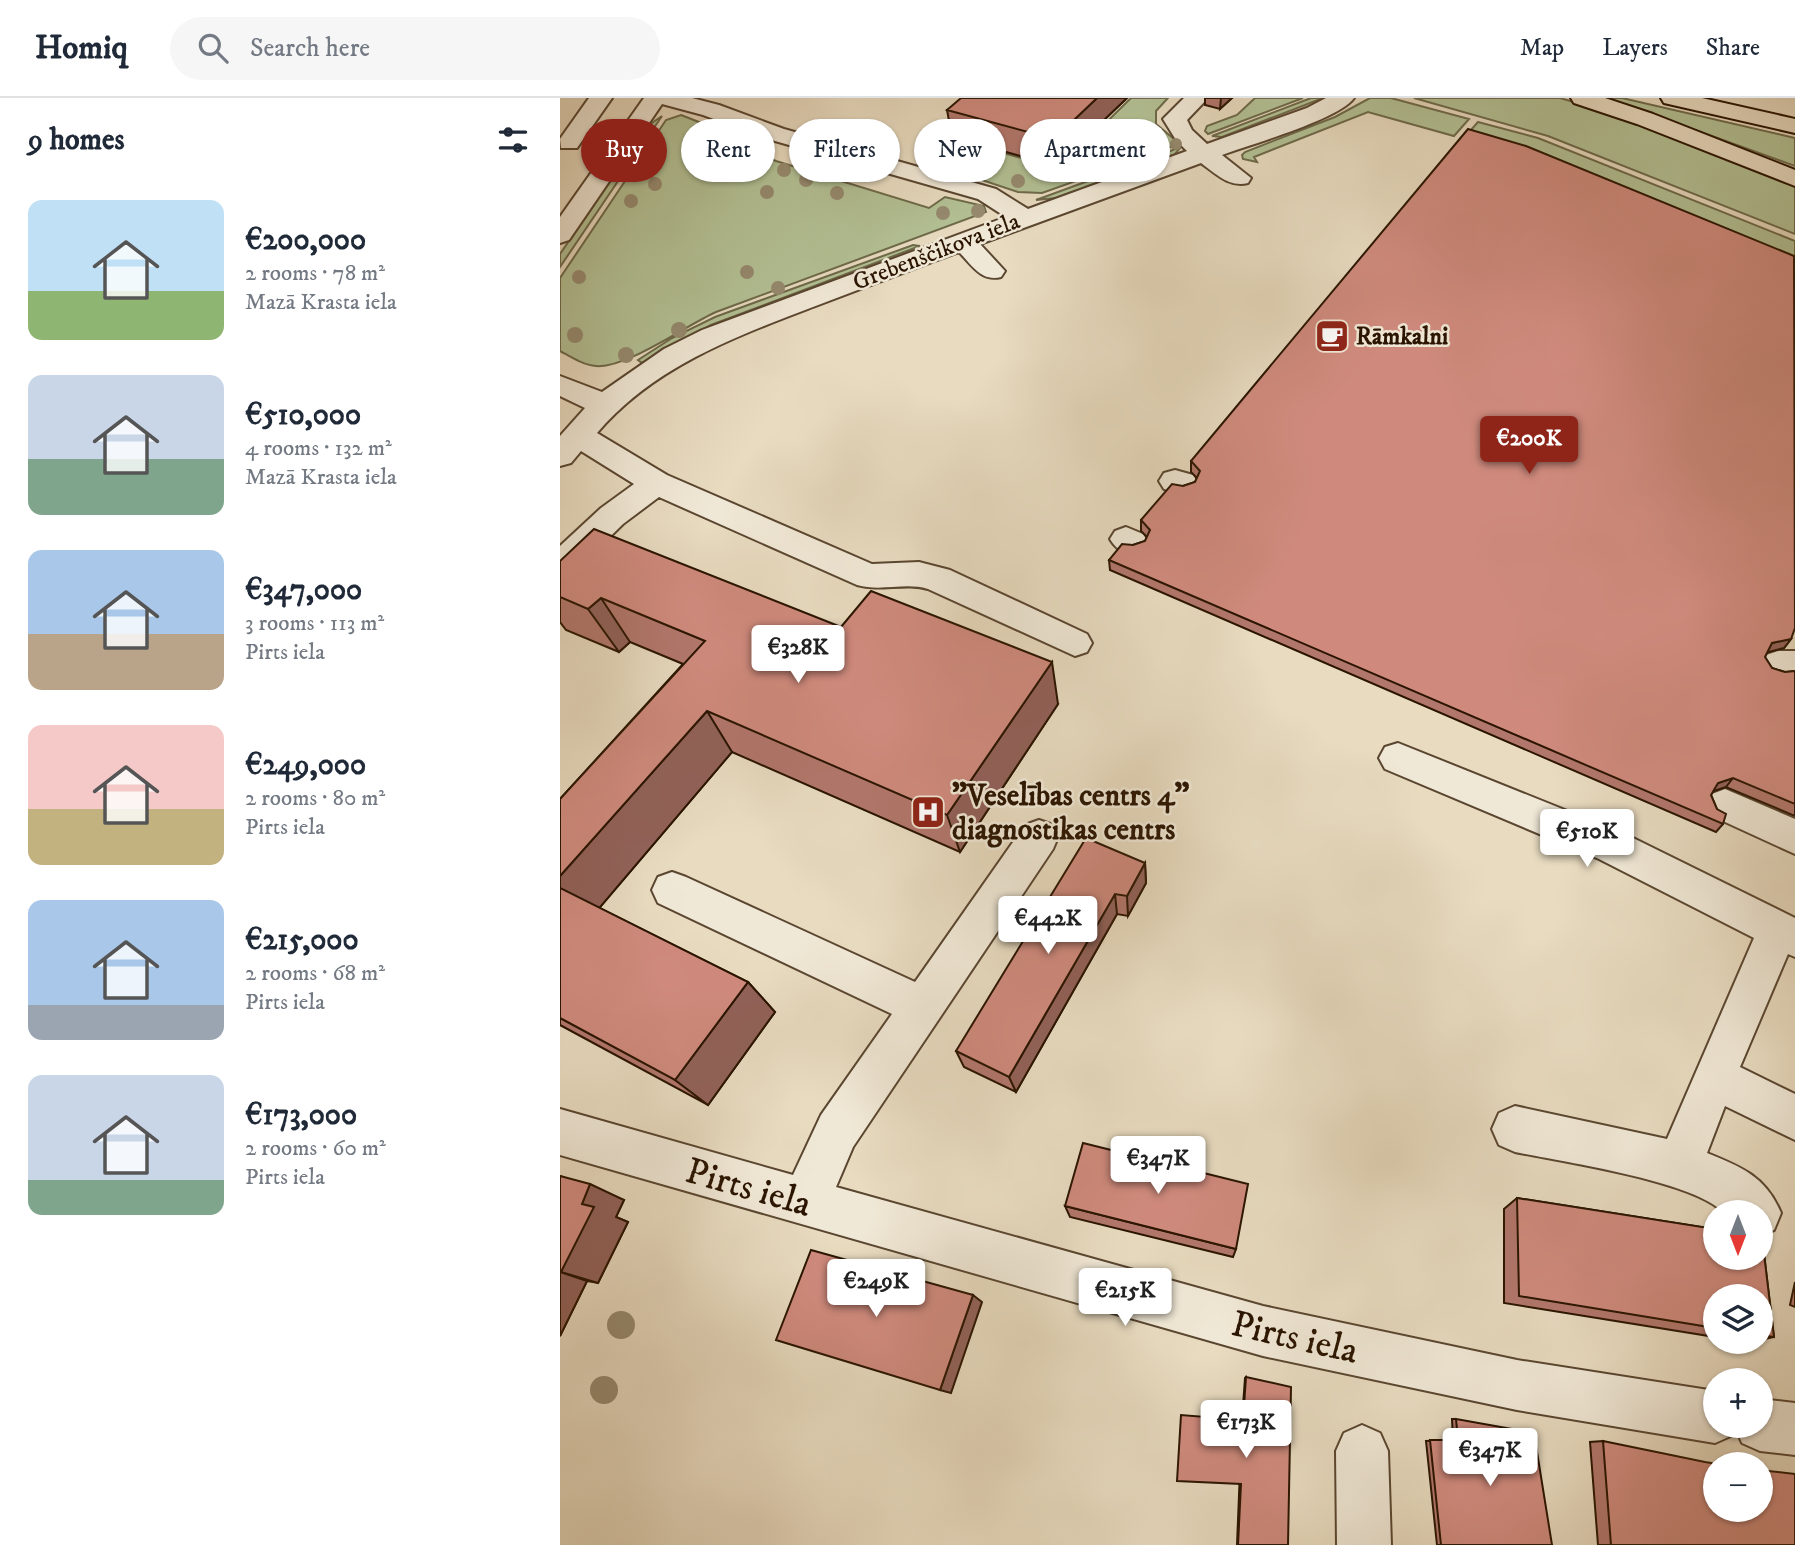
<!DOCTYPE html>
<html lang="en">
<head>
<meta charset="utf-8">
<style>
	body { margin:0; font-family:"IM FELL DW Pica",serif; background:#f6f6f7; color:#1f2937; height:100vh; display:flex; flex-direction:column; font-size:26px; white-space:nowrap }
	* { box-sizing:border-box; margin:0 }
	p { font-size:23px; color:#747a83 }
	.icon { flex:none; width:38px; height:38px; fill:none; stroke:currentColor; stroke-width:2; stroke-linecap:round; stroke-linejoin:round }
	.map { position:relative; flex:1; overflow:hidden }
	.details { display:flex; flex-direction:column; background:#fff; width:560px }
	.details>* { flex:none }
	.banner { position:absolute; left:21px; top:21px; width:665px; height:63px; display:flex; gap:14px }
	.needle { width:46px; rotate:180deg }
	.buttons { position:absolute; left:1143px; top:1102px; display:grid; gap:14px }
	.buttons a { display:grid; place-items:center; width:70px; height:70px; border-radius:50%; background:#fff; box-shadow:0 2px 5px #0004; font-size:35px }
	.price { position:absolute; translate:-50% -60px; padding:0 16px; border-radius:7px; background:#fff; color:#222; font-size:23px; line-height:46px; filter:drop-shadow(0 2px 4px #0008) }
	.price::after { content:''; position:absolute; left:50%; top:42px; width:21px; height:16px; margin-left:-10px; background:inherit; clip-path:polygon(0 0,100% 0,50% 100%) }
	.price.current { background:#8f2418; color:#fff }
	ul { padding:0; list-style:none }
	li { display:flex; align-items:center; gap:21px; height:175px; padding:0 28px }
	li span { display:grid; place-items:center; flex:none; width:196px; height:140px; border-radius:14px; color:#555 }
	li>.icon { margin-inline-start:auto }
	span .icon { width:84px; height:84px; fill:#fffc; stroke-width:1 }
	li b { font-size:30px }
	h2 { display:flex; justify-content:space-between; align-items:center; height:84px; padding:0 28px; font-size:30px }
	.pill { padding:0 24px; border-radius:32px; background:#fff; box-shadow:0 2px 5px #0004; font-size:24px; line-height:63px }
	.pill.current { background:#8f2418; color:#fff }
	header { display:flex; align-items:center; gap:42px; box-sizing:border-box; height:98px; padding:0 35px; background:#fff; border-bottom:2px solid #e0e1e3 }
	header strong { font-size:33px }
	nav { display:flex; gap:38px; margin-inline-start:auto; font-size:24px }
	.search { width:490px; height:63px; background:#f6f6f7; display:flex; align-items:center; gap:18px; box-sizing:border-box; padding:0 24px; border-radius:38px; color:#747a83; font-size:26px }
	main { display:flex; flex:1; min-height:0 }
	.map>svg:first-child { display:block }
	.green { fill:#b3c195; stroke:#6e6a4a; stroke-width:2 }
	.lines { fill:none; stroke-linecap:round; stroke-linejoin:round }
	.minor-casing { stroke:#5a4630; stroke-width:4 }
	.highway-casing { stroke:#2a1400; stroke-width:4 }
	.minor { fill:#f0e8d6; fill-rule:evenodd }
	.highway { fill:#e8dbc0; fill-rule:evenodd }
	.tree { fill:#968a6f }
	.wall { fill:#b2776c; stroke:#2a1400; stroke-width:2 }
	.shaded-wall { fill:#916158; stroke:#2a1400; stroke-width:2 }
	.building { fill:#cf8a7d; stroke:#2a1400; stroke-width:2 }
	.labels { text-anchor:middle; stroke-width:5; stroke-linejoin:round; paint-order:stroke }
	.far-street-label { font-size:24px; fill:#2a1400; stroke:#f0e8d6 }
	.far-poi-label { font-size:24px; font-weight:bold; fill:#2a1400; stroke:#f0e8d6; text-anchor:start }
	.poi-label { font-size:30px; font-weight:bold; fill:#2a1400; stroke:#f0e8d6; text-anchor:start }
	.near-street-label { font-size:37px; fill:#2a1400; stroke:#f0e8d6 }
</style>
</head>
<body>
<header>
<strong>Homiq</strong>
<div class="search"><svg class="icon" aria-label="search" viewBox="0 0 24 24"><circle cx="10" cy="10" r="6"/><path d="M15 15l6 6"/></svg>Search here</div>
<nav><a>Map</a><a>Layers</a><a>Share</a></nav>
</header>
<main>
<section class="details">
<h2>9 homes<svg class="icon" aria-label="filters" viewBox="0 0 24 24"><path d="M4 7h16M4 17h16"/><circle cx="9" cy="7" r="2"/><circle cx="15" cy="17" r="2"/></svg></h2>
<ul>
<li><span style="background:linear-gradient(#bfe0f5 65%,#8fb573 0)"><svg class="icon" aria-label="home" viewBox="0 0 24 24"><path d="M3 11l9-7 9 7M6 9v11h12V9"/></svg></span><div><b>€200,000</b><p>2 rooms · 78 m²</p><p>Mazā Krasta iela</p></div></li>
<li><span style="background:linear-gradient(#c9d6e8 60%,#7fa58c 0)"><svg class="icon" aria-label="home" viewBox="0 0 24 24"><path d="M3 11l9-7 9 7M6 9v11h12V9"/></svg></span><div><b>€510,000</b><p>4 rooms · 132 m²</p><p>Mazā Krasta iela</p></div></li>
<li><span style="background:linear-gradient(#a9c7e8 60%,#b9a48a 0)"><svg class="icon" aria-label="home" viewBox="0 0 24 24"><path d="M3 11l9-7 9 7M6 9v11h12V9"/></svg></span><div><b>€347,000</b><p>3 rooms · 113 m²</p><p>Pirts iela</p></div></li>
<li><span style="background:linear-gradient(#f6c9c9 60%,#c2b280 0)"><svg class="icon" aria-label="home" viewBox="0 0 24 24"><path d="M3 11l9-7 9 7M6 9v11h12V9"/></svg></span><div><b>€249,000</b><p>2 rooms · 80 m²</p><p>Pirts iela</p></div></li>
<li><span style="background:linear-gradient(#a9c7e8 75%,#9aa5b1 0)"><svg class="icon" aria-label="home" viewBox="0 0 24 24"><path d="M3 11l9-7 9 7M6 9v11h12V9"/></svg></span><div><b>€215,000</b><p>2 rooms · 68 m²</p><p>Pirts iela</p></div></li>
<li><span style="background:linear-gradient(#c9d6e8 75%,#7fa58c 0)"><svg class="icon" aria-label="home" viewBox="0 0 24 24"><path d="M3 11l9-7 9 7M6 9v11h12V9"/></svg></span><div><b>€173,000</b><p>2 rooms · 60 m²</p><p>Pirts iela</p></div></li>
</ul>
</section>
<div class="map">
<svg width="1235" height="1447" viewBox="0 0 1235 1447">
	<rect width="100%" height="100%" fill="#e8dbc0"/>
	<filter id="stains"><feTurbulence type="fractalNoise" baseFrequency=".00286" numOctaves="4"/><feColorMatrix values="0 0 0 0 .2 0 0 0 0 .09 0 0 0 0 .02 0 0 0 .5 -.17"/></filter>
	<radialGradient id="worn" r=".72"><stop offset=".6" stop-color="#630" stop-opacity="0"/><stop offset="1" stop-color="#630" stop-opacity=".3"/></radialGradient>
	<!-- green -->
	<path class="green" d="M571,0H608L596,13V26L620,46L482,95L458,94L422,82L430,74L393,63L394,60L375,53L382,47L401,52L409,45L499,71Z
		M695,0H743L648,36L645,33L647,28L677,17Z
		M751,0H763L662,39L652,38Z
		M810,0H831L909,21L894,38L808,14L694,59L697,64L683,61L682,57L685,54L775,19Z
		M854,0H1000L1041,12L1235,88V136L988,38Z
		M1047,0H1062L1235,40V68Z
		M121,17L172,37L171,44L216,63L369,110L385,99L424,108L426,114L156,214C125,228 65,271 36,268C23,267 11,259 0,253V180L106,22Z
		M102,18L0,169V156L89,27Z
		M918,24L978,40L1235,143V182L903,41Z
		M621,49L614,57L496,100L476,102Z
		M353,147L360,148L151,227L82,265L78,262L112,240L155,219Z"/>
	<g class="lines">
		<!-- minor casing -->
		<g class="minor-casing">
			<path id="minor" d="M29,0H52L17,50H1L0,41Z
				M84,0H132L159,7L224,31L436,91L468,111L627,53L616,42L603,21L624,0H648L627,22L632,32L647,46L747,10L766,0H794C780,21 689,47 662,57L691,80L688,85C669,90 655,75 641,65L420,146L445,173L441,179C421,184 412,167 399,154C350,172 301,191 253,209C174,239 93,269 37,335L107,377L312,466L359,464L390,472L527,536L532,545L527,554L515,558L368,491C345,484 321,494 297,487L99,399L63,426L12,476L0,479V448L41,410L74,386L21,353L11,365L0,368V338L25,310L0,298V278L42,294L104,251L142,232L446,119L418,101L208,41L143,17L102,6L9,142L0,145V119Z
				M615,372L633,377L638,385L633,393L622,396L604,391L599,383L604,375Z
				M566,429L583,436L588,444L583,452C569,457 558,455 550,441L555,433Z
				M1218,553H1235V581H1218L1206,577L1200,567L1206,557Z
				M838,645L1067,737L1235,820V859L1228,856L1180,969L1235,996V1042L1165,1008L1147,1055C1182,1069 1206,1079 1221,1115L1214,1132L1200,1137V1115H1164C1135,1083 1003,1064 955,1054L939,1047L932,1031L939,1015L955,1008L1107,1041L1194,840L1039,761L825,671L819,660L825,649Z
				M1165,691L1235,721V756L1152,718L1146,707L1152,696Z
				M479,722L493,727L498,739L493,751L293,1049L276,1089L703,1208L957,1262L1155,1293V1328H1200V1301L1235,1305V1357L1200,1353L1182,1345L1176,1331L1173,1337L1155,1345L957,1312L703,1258L0,1057V1011L233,1077L261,1017L332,916L98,805L92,792L98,779L112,774L126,779L355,884L465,727Z
				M802,1327L820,1335L828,1353L831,1447H777L776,1353L784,1335Z"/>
		</g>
		<!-- highway casing -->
		<g class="highway-casing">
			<path id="highway" d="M1011,0H1045L1093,16L1235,72V88L1077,26L1014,5Z
				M1101,0H1142L1235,21V35L1104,5Z"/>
		</g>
		<!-- minor -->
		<use href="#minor" class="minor"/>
		<!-- highway -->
		<use href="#highway" class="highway"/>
	</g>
	<!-- trees -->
	<g class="tree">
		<circle cx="134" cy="38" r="6"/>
		<circle cx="616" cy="46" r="6"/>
		<circle cx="174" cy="52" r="6"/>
		<circle cx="561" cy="53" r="6"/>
		<circle cx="224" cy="72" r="7"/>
		<circle cx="170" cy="77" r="7"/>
		<circle cx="246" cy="82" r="7"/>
		<circle cx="458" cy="83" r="7"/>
		<circle cx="95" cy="86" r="7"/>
		<circle cx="207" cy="94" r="7"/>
		<circle cx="277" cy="95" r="7"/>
		<circle cx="71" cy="103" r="7"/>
		<circle cx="418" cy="113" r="7"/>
		<circle cx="383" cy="115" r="7"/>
		<circle cx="187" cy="174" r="7"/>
		<circle cx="19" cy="179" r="7"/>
		<circle cx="218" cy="190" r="7"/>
		<circle cx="119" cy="232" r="8"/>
		<circle cx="15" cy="237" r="8"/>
		<circle cx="66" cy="257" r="8"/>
		<circle cx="61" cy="1227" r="14"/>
		<circle cx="44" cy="1292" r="14"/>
	</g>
	<!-- wall -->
	<path class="wall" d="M567,0L496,68L392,39L387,12Z
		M645,0H672L660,11L645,7Z
		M631,363L1231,541L1224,550L1207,554L1205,559L1212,570L1225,574L1235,573V718L1166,689L1153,693L1151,697L1163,726L1156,734L550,472L549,462L573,447L585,443L587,439L581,433V422L623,388L635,384L637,380L631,374Z
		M0,463L281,529L498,606L400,754L172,654L39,810L188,884L215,914L148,1007L0,927V701L123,566L70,544L59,554L6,532L0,524Z
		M585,765L586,785L568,818L557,816L456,994L404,969L396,953Z
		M0,1078L64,1102L56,1119L68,1124L38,1185L27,1183L0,1238Z
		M957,1100L1155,1131V1160H1200V1138L1202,1139L1214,1239L1200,1242V1199H1155V1239L944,1205V1111Z
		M505,1108L676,1151L673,1159L510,1119Z
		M1235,1184V1209L1230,1207Z
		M686,1279L728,1447H677L682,1322L685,1280Z
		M892,1321H896L992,1447H877L866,1343L893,1342Z
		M1043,1343L1235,1447H1038L1030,1344Z"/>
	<!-- shaded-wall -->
	<path class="shaded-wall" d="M537,0H567L496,68L494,41Z
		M661,0H672L660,11Z
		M41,500L70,544L59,554L28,511Z
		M1231,541L1224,550L1205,555L1212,545Z
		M492,564L498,606L400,754L387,717Z
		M147,613L172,654L30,821L0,793V778Z
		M1173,680L1166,689L1151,694L1158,685Z
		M585,765L586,785L568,818L567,798Z
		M555,796L557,816L456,994L449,979Z
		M188,884L215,914L148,1007L115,982Z
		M30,1086L64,1102L56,1119L68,1124L38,1185L1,1174L22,1106Z
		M0,1174L27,1183L0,1238Z
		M413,1197L422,1204L391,1295L380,1292Z"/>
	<!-- building -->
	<path class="building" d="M401,0H537L494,41L387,12Z
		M908,31L966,48L1234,158L1235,530L1231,541L1212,545L1205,559L1212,570L1225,574L1235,573V706L1173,680L1158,685L1151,697L1157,711L1166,716L1163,726L549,462L562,446L573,447L585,443L590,432L581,422L612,386L623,388L635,384L640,373L631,363Z
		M34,431L281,529L311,493L492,564L387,717L147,613L0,778V701L145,543L41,500L28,511L0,499V463Z
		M526,740L585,765L567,798L555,796L449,979L396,953Z
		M0,790L188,884L115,982L0,920Z
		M523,1045L688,1086L676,1151L505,1108Z
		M0,1078L30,1086L22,1106L34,1109L1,1174H0Z
		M957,1100L1155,1131V1160H1200V1138L1202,1139L1214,1239L1200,1237V1199H1155V1230L959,1198Z
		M251,1152L413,1197L380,1292L216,1242Z
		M686,1279L731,1289L728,1447H678L681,1386L617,1383L621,1317L683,1322Z
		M896,1321L974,1335L992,1447H881L870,1342H898Z
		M1043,1343L1145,1364L1163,1367H1155V1412H1200V1372L1235,1376V1447H1051Z"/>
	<!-- icons -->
	<defs>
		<g id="cafe-square" transform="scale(1.75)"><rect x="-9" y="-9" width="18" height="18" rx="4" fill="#8f2418" stroke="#f0e8d6"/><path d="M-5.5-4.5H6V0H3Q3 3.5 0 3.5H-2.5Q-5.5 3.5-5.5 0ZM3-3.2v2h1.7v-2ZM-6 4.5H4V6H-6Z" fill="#fff"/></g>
		<g id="hospital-square" transform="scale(1.75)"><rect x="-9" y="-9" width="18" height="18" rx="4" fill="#8f2418" stroke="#f0e8d6"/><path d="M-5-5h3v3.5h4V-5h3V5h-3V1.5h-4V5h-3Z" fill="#fff"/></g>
	</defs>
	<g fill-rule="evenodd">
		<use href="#cafe-square" x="772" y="238"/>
		<use href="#hospital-square" x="368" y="714"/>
	</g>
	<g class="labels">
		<!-- far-street labels -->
		<g class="far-street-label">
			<text transform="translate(376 153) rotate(-21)" y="8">Grebenščikova iela</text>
		</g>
		<!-- far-poi labels -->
		<g class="far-poi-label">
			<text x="796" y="246">Rāmkalni</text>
		</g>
		<!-- poi labels -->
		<g class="poi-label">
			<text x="392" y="707">"Veselības centrs 4"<tspan x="392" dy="34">diagnostikas centrs</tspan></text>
		</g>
		<!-- near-street labels -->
		<g class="near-street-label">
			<text transform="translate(189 1088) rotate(16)" y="13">Pirts iela</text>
			<text transform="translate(735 1238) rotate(13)" y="13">Pirts iela</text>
		</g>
	</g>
	<rect width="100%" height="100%" filter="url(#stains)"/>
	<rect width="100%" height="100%" fill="url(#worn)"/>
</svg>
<div class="buttons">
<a><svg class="needle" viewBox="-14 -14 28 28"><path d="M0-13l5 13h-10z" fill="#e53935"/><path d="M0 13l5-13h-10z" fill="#747a83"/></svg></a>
<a><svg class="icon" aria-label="layers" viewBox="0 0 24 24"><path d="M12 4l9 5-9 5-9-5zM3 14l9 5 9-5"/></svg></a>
<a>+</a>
<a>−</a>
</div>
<b class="price current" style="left:969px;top:378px">€200K</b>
<b class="price" style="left:238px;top:587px">€328K</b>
<b class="price" style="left:1027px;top:771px">€510K</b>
<b class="price" style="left:488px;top:858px">€442K</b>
<b class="price" style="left:598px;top:1098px">€347K</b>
<b class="price" style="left:316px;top:1221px">€249K</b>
<b class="price" style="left:565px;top:1230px">€215K</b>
<b class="price" style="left:686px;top:1362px">€173K</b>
<b class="price" style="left:930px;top:1390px">€347K</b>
<div class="banner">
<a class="pill current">Buy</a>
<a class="pill">Rent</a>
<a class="pill">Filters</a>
<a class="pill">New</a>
<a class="pill">Apartment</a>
</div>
</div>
</main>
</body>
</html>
